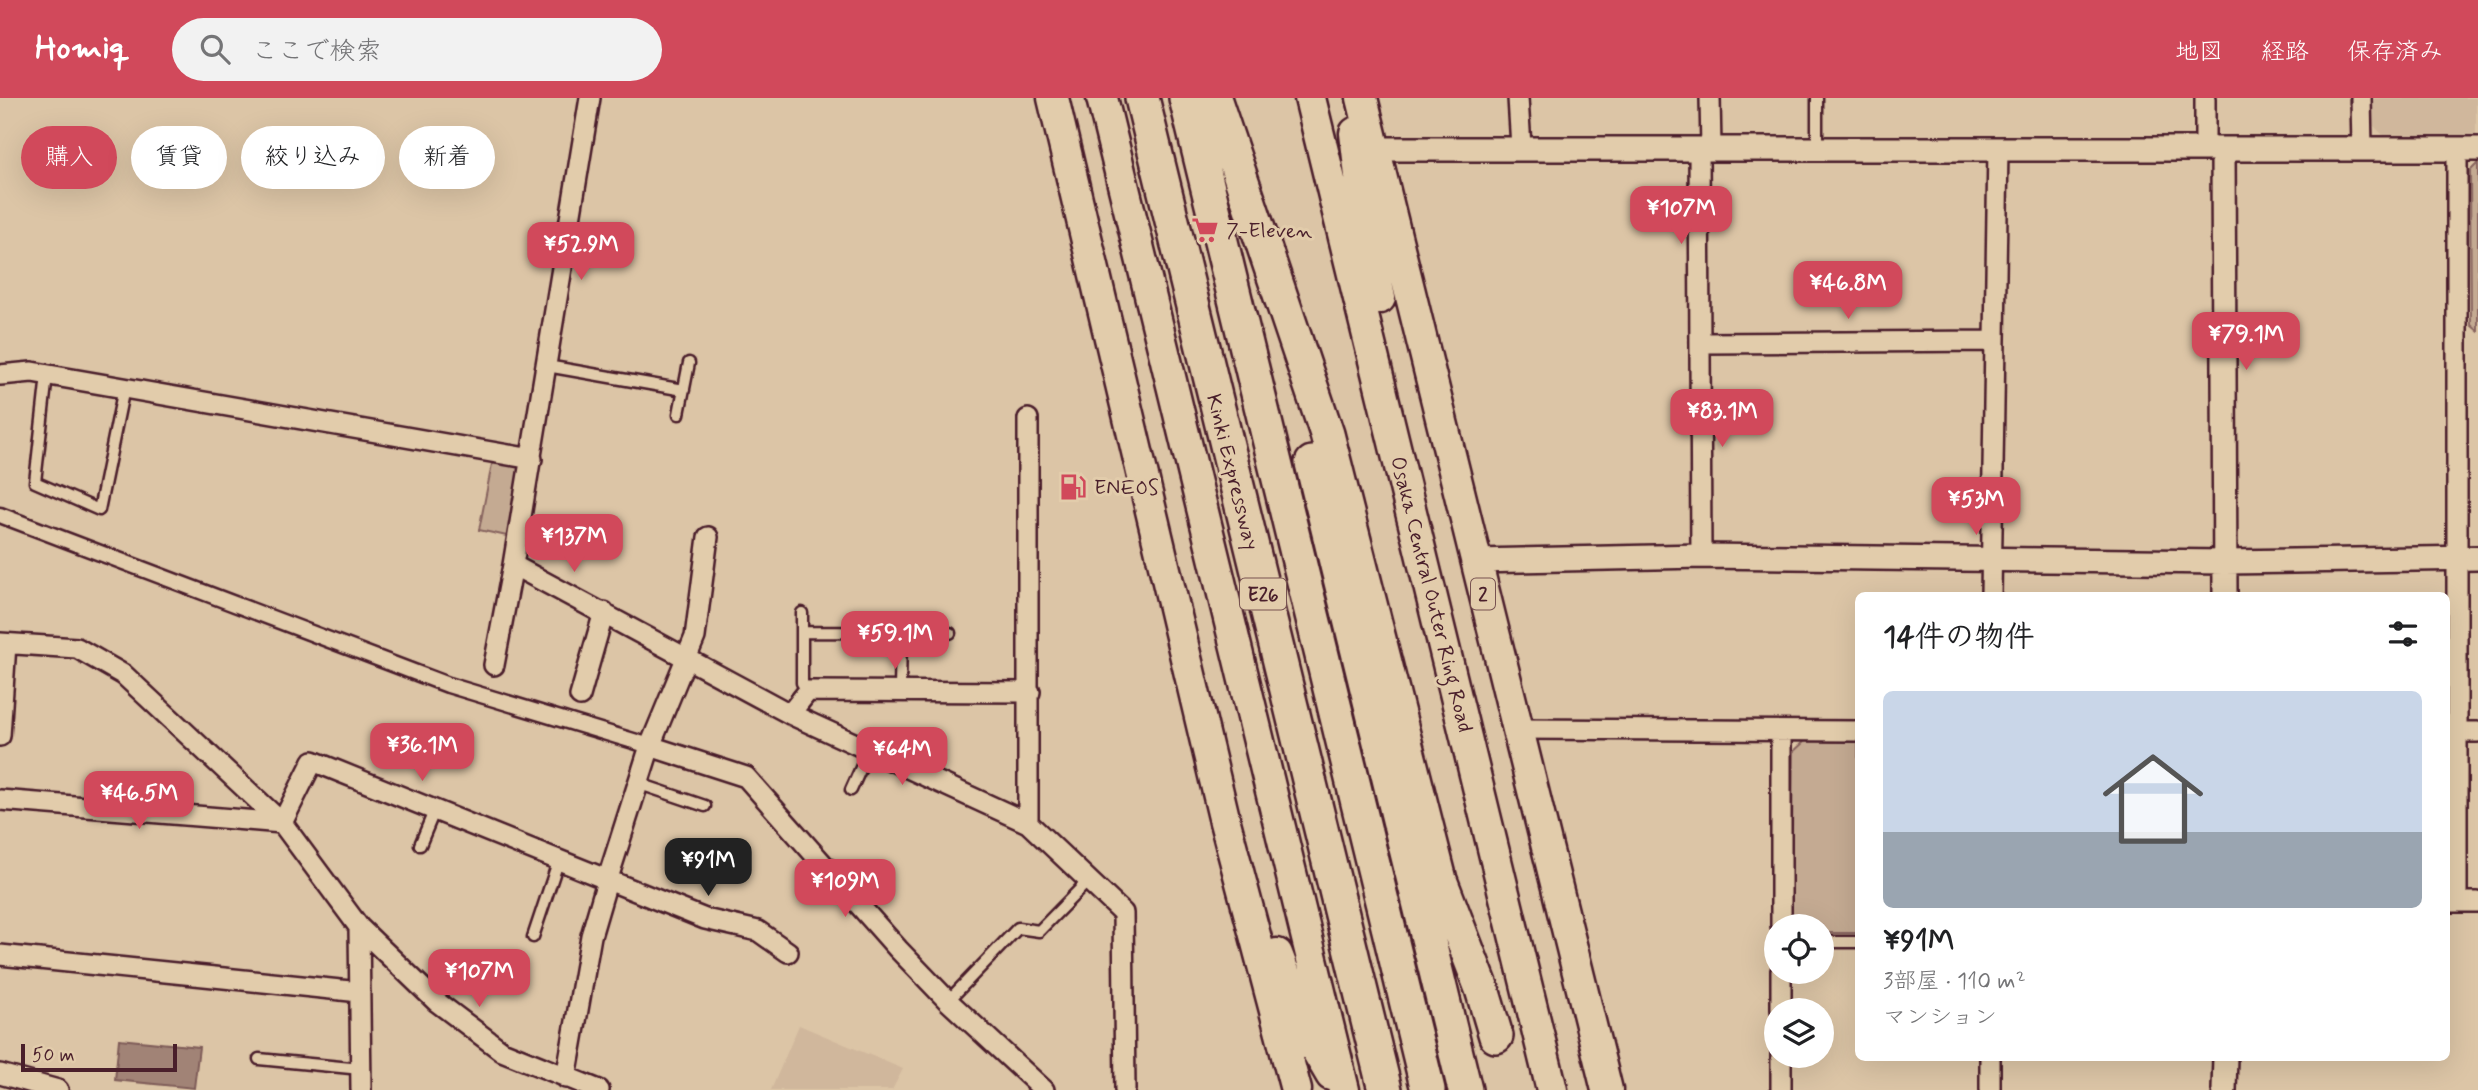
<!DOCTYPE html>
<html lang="ja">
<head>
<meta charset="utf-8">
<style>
	body { margin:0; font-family:Mynerve,"Klee One",sans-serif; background:#f2f2f2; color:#202124; height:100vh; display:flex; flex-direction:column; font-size:26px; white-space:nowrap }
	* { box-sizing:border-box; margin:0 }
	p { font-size:23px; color:#757577 }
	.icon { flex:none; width:38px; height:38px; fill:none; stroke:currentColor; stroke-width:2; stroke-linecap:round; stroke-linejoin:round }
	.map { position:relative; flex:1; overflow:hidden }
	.sheet { position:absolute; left:1855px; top:494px; width:595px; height:469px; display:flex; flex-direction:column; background:#fff; border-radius:10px; box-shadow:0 7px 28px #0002 }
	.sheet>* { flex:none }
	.banner { position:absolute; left:21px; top:28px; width:665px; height:63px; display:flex; gap:14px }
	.buttons { position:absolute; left:1764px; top:816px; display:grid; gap:14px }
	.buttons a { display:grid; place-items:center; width:70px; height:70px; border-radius:50%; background:#fff; box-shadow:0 7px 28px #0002; font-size:35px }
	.scale { position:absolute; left:21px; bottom:18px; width:156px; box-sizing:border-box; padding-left:7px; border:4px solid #4a1f2b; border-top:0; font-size:19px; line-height:24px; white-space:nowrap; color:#4a1f2b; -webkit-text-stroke:5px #e2ccab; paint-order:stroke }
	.price { position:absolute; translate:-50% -60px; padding:0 16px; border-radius:14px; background:#d1495b; color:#fff; font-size:23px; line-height:46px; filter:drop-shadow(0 2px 4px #0008) }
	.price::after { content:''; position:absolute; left:50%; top:42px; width:21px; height:16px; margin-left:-10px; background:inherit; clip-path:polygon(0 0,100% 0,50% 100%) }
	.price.on { background:#222; color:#fff }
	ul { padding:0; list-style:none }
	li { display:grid; align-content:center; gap:14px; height:371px; padding:0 28px }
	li+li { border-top:2px solid #e0e0e0 }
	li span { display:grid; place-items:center; height:217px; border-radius:10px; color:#555 }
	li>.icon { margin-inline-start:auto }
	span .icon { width:126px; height:126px; fill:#fffc; stroke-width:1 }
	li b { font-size:30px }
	h2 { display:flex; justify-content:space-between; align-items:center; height:84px; padding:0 28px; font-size:30px }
	.tag { padding:0 24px; border-radius:32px; background:#fff; box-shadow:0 7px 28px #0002; font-size:24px; line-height:63px }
	.tag.on { background:#d1495b; color:#fff }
	header { display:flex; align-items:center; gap:42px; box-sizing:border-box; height:98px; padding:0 35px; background:#d1495b; color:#fff }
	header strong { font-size:33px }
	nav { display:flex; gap:38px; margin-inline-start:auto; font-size:24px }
	.search { width:490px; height:63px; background:#f2f2f2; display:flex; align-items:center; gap:18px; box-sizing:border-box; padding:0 24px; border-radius:38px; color:#757577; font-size:26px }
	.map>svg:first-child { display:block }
	.built { fill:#d0b79c }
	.green { fill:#c4aa92; stroke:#87645e; stroke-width:2 }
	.water { fill:#a18376; stroke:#7e5b58; stroke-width:2 }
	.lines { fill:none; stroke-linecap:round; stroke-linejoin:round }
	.stream { stroke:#7e5b58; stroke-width:6 }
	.service-casing { stroke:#4a1f2b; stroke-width:15 }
	.pedestrian-casing { stroke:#4a1f2b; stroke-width:19 }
	.minor-casing { stroke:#4a1f2b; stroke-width:24 }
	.tertiary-casing { stroke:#4a1f2b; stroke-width:28 }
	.primary-casing { stroke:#4a1f2b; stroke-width:35 }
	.motorway-casing { stroke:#4a1f2b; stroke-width:38 }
	.service { stroke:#e2ccab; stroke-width:10 }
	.pedestrian { stroke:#e2ccab; stroke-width:14 }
	.minor { stroke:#e2ccab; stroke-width:19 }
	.tertiary { stroke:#e2ccab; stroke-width:23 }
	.primary { stroke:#e2ccab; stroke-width:30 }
	.motorway { stroke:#e2ccab; stroke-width:33 }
	.labels { text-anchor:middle; stroke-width:6; stroke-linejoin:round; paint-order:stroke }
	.shield { fill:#e2ccab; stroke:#785351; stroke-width:2 }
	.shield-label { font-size:19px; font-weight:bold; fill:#4a1f2b }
	.poi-label { font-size:21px; fill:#4a1f2b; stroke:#e2ccab; text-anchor:start }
	.street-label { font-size:21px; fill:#4a1f2b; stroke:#e2ccab }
</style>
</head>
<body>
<header>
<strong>Homiq</strong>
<div class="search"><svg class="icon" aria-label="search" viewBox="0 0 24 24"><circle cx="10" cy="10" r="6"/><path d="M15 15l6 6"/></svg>ここで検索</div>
<nav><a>地図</a><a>経路</a><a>保存済み</a></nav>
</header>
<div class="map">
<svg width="2478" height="992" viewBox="0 0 2478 992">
	<rect width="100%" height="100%" fill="#dcc5a6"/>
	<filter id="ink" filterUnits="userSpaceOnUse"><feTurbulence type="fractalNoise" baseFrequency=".0143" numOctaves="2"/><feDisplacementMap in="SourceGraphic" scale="14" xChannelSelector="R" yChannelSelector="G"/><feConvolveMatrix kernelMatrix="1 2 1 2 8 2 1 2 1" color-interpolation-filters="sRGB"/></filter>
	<g filter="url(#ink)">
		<!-- built -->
		<path class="built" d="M2373,0H2476V38L2385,39L2373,27Z
			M799,927L903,971L892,992H771Z"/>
		<!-- green -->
		<path class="green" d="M2478,65V233L2471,227L2470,73Z
			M493,361L522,367L507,438L479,432Z
			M1805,643L1858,644V835H1822V828H1797L1791,823L1793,654Z"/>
		<!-- water -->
		<path class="water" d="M119,941L199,949L194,990L115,982Z"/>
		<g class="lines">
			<!-- stream -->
			<path class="stream" d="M2351,0V5"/>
			<!-- service casing -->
			<g class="service-casing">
				<path id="service" d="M1817,0V50
					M547,268L684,292
					M47,277L35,384L99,412L124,290
					M679,316L689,265
					M802,515V585L808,593
					M802,534L950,535
					M900,593L901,535
					M637,685L705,708
					M851,692L869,652
					M420,747L435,711
					M533,839L559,761
					M1822,844H1858
					M948,903L1018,830L1039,833L1089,782
					M259,961L361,971"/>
			</g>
			<!-- pedestrian casing -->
			<g class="pedestrian-casing">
				<path id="pedestrian" d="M0,417L448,587L650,648"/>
			</g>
			<!-- minor casing -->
			<g class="minor-casing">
				<path id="minor" d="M590,0L513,467L790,616L1028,725L1123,815L1125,992
					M1518,0L1521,49
					M1710,0L1711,50
					M2205,0V51
					M2361,0L2362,51
					M1699,50L1701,458
					M2457,51V804
					M1702,245L1993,243
					M0,277L32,274L532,361
					M1028,321V725
					M1991,497L1998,50
					M0,545L77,550L124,577L282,725L359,829L437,904L502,953L599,992
					M494,567L513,467
					M580,598L604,514
					M790,616L808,593L1030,594
					M1516,631L1858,633
					M1781,633V828
					M2460,634H2478
					M0,638L6,546
					M650,648L746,679L898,851L948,903L1044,992
					M0,702L282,725L313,663L705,821L758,833L788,854
					M2446,804H2478
					M359,829L361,992
					M0,857L360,894
					M1781,873V912
					M1781,957V992
					M0,976L58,992
					M566,980L591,838L608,780L650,648L695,539L708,439
					M1990,992V959"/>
			</g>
			<!-- tertiary casing -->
			<g class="tertiary-casing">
				<path id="tertiary" d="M1374,51H2478
					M2223,51L2225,497
					M1475,463L1701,458L2225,464L2478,460
					M2224,992L2225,959"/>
			</g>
			<!-- primary casing -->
			<g class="primary-casing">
				<path id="primary" d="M1053,0L1225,724L1296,992
					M1102,0L1344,992
					M1310,0L1552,992
					M1362,0L1607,992
					M1355,35L1367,137L1380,200
					M1277,856L1310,941L1331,977"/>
			</g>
			<!-- motorway casing -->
			<g class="motorway-casing">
				<path id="motorway" d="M1142,0L1385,992
					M1186,0L1428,992
					M1214,0L1327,336L1440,782L1482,891L1496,938
					M1312,365L1465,992"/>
			</g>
			<!-- service -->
			<use href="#service" class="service"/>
			<!-- pedestrian -->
			<use href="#pedestrian" class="pedestrian"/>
			<!-- minor -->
			<use href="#minor" class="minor"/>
			<!-- tertiary -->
			<use href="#tertiary" class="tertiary"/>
			<!-- primary -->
			<use href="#primary" class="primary"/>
			<!-- motorway -->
			<use href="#motorway" class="motorway"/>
		</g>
	</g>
	<!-- icons -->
	<defs>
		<g id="supermarket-bare" transform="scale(2.1)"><path d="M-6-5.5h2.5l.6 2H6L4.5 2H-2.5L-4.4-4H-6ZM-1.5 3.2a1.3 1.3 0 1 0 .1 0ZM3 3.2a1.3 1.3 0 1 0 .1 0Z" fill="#d1495b" stroke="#e2ccab" stroke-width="2.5" paint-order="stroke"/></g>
		<g id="fuel-bare" transform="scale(2.1)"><path d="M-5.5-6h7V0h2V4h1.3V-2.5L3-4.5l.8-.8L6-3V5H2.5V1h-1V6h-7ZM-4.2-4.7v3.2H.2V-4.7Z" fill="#d1495b" stroke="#e2ccab" stroke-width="2.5" paint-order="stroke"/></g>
	</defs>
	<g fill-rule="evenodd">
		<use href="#supermarket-bare" x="1205" y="132"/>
		<use href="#fuel-bare" x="1073" y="389"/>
	</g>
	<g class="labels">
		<!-- shield labels -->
		<g class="shield">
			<rect x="1240" y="480.5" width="46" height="31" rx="5"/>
			<rect x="1471" y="480.5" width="24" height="31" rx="5"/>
		</g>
		<g class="shield-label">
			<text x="1263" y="503">E26</text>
			<text x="1483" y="503">2</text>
		</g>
		<!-- poi labels -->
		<g class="poi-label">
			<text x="1226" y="139">7-Eleven</text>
			<text x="1094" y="396">ENEOS</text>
		</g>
		<!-- street labels -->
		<g class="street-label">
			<text transform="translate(1233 374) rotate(76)" y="7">Kinki Expressway</text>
			<text transform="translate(1432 496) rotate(76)" y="7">Osaka Central Outer Ring Road</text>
		</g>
	</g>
</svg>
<div class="buttons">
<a><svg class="icon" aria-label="locate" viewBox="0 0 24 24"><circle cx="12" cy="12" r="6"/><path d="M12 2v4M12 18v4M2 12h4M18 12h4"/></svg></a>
<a><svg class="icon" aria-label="layers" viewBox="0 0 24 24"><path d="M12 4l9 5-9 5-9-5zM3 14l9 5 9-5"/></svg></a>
</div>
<div class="scale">50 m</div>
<b class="price" style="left:1681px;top:148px">¥107M</b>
<b class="price" style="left:581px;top:184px">¥52.9M</b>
<b class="price" style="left:1848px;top:223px">¥46.8M</b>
<b class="price" style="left:2246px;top:274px">¥79.1M</b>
<b class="price" style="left:1722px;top:351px">¥83.1M</b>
<b class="price" style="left:1976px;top:439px">¥53M</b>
<b class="price" style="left:574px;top:476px">¥137M</b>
<b class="price" style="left:895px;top:573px">¥59.1M</b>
<b class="price" style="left:422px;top:685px">¥36.1M</b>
<b class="price" style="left:902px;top:689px">¥64M</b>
<b class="price" style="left:139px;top:733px">¥46.5M</b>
<b class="price on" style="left:708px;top:800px">¥91M</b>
<b class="price" style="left:845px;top:821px">¥109M</b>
<b class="price" style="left:479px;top:911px">¥107M</b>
<div class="banner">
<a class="tag on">購入</a>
<a class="tag">賃貸</a>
<a class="tag">絞り込み</a>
<a class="tag">新着</a>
</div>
<section class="sheet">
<h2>14件の物件<svg class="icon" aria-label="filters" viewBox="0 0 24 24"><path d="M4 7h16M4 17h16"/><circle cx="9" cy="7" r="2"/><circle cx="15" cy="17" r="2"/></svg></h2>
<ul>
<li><span style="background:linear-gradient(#c9d6e8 65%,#9aa5b1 0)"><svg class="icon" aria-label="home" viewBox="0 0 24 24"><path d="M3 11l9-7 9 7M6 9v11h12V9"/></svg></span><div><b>¥91M</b><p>3部屋 · 110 m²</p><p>マンション</p></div></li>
</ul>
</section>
</div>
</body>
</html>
